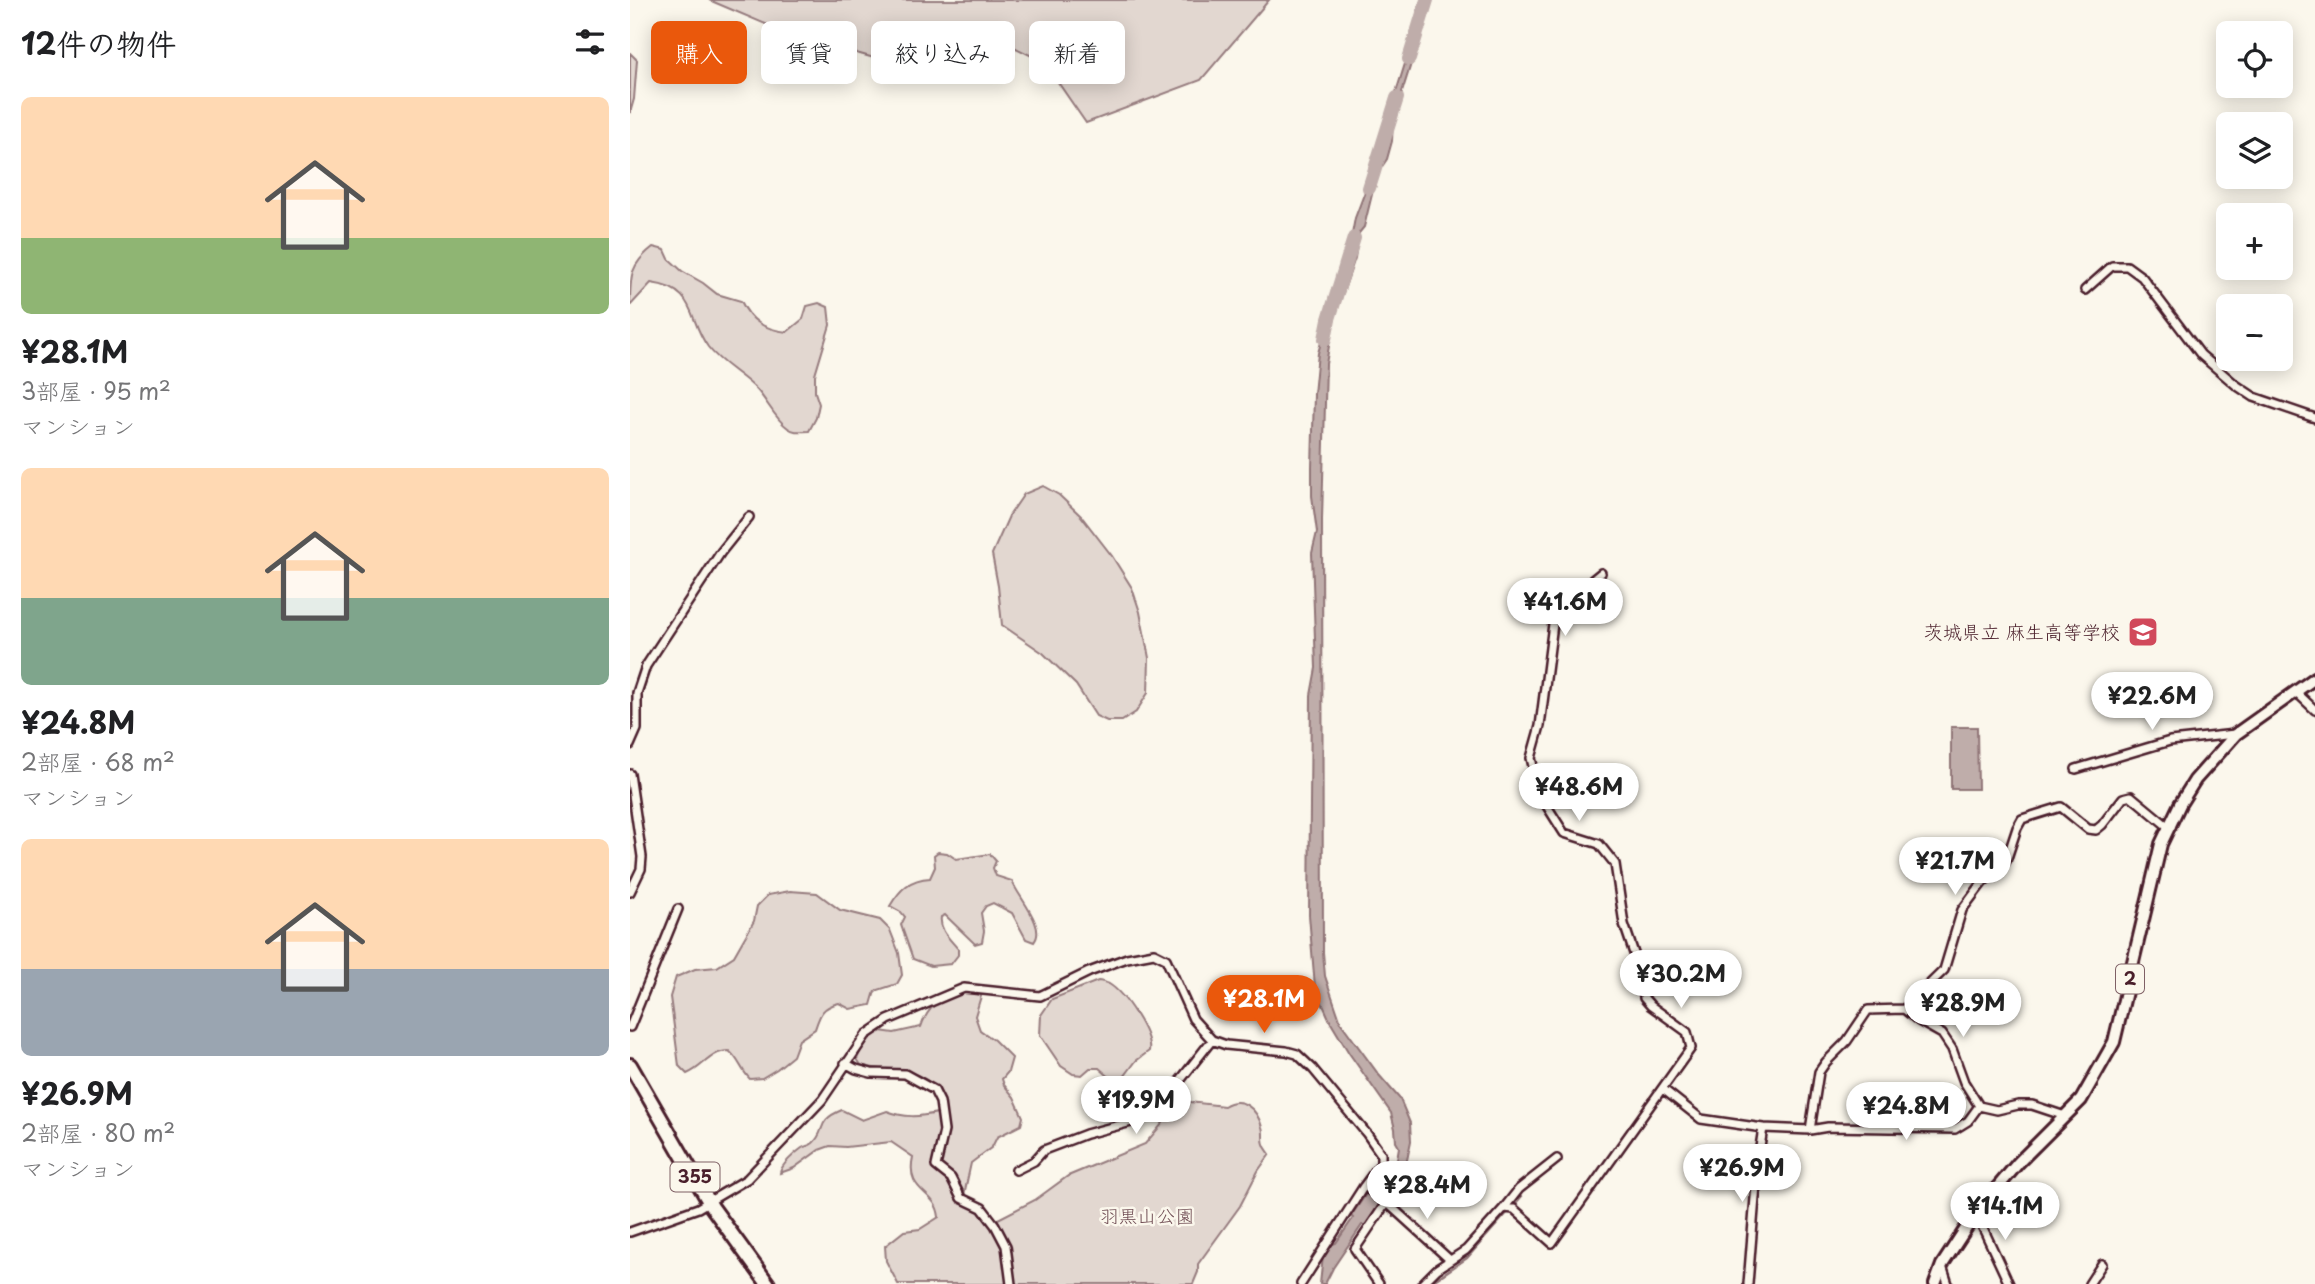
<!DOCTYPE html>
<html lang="ja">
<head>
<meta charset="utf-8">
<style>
	body { margin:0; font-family:"Playpen Sans","Klee One",sans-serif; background:#f2f2f2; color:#202124; height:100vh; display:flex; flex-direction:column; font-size:26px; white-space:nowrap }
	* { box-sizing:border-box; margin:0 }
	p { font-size:23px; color:#757577 }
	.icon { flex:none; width:38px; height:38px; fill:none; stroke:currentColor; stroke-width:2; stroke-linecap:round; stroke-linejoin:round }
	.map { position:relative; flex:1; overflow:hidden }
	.drawer { display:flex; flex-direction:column; background:#fff; width:630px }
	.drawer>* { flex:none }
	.banner { position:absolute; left:21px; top:21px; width:665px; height:63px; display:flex; gap:14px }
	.controls { position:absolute; left:1586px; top:21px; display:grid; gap:14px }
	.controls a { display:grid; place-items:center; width:77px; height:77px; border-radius:10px; background:#fff; box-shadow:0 4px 18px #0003; font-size:35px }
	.price { position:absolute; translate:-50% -60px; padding:0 16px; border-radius:24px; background:#fff; color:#222; font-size:23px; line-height:46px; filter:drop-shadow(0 2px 4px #0008) }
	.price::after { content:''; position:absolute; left:50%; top:42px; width:21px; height:16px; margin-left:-10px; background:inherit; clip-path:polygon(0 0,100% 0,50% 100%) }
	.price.current { background:#ea580c; color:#fff }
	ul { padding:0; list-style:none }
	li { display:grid; align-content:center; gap:14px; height:371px; padding:0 21px }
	li span { display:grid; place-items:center; height:217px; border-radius:10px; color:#555 }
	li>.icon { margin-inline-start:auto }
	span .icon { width:126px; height:126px; fill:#fffc; stroke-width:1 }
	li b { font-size:30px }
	h2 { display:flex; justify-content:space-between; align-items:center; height:84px; padding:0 21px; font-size:30px }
	.chip { padding:0 24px; border-radius:10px; background:#fff; box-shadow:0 4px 18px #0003; font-size:24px; line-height:63px }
	.chip.current { background:#ea580c; color:#fff }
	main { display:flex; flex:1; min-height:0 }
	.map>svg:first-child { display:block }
	.green { fill:#e2d7d0; stroke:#967b7e; stroke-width:2 }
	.water { fill:#bfadaa; stroke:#907477; stroke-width:2 }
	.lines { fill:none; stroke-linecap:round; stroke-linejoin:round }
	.stream { stroke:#907477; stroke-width:2.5 }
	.river { stroke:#bfadaa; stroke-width:14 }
	.street-casing { stroke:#4a1f2b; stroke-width:12 }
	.primary-casing { stroke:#4a1f2b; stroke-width:16 }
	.highway-casing { stroke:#4a1f2b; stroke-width:18 }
	.street { stroke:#fbf7ec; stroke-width:7 }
	.primary { stroke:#fbf7ec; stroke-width:10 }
	.highway { stroke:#fbf7ec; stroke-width:12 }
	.labels { text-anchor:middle; stroke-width:5; stroke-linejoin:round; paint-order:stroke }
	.shield { fill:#fbf7ec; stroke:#7f6065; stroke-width:2 }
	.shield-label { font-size:18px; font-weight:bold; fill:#4a1f2b }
	.poi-label { font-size:19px; fill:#4a1f2b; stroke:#fbf7ec; text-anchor:end }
	.park-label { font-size:19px; fill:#704d54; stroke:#fbf7ec }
</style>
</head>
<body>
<main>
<section class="drawer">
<h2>12件の物件<svg class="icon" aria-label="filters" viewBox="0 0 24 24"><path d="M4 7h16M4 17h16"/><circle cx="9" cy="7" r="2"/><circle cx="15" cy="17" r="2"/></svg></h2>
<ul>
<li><span style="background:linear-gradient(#ffd9b3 65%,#8fb573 0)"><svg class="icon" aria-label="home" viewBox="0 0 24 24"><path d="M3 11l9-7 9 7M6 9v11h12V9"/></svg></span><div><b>¥28.1M</b><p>3部屋 · 95 m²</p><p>マンション</p></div></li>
<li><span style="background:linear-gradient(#ffd9b3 60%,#7fa58c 0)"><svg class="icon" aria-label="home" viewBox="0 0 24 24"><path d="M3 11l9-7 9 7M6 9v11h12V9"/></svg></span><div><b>¥24.8M</b><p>2部屋 · 68 m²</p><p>マンション</p></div></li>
<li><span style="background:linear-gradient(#ffd9b3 60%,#9aa5b1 0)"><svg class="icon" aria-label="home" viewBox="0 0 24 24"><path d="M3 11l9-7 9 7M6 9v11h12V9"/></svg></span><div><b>¥26.9M</b><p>2部屋 · 80 m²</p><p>マンション</p></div></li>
</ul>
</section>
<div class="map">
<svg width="1685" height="1284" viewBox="0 0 1685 1284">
	<rect width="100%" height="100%" fill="#fbf7ec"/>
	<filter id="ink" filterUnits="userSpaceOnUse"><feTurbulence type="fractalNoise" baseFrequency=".0143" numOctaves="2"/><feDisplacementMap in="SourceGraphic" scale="14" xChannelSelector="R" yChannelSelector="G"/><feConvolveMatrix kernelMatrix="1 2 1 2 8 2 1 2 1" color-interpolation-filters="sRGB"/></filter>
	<g filter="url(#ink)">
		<!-- green -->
		<path class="green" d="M79,0H639L571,80L456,123L414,62L378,44L322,80L159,34Z
			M0,53L7,60L4,99L0,113Z
			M23,247L35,250L39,259L52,271L73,283L87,294L111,301C121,322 134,329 157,332L173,319L177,306L189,303L198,307L200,325L185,375V392L189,404L186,418L179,431C171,431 165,433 158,428C146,420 137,401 127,390C112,374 92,365 78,347C57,318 67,289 21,283L0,306C0,276 0,265 23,247Z
			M413,486L429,495L451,516L482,556L502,588L510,612L519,658L518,693L506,712L492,721H477L466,716L446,685L413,653L372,625L368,586L362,554L379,516L394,494Z
			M308,852L317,853L326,859L360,854L366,861L363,868L366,876L382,881C388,897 417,927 404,942L396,939L382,913L363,903L356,906L351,913L354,931L352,942L345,944L315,915L311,917C309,930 320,939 328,949V955L321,964L301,966L283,959L271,925L275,917L271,912L260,906C270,889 280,879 300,878L305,867L304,855Z
			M160,891L187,893L210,910L250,920L260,930L269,953L272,975L267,984L245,991L241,1005L220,1009L209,1003C192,1007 190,1014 185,1029L169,1040L163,1056L147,1069L132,1078L120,1079C111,1070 109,1059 99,1051C80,1051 73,1068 57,1074L49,1066L43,1019L40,997L46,977L65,969L87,967L104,956L124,921L127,906L138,895Z
			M468,981C470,981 477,983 479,984C494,993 522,1034 519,1051L506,1061L494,1077L483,1080L469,1068H460L452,1075L443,1074L431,1066L410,1035L411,1015L422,999Z
			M339,989L348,990L351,996L345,1016L350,1030L364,1040L382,1058L378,1072L372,1079L374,1085L384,1097L393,1117L391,1125L367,1137L362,1147L341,1163L334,1195L336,1203L352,1211L369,1227L366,1220L405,1200L438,1176L515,1144L533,1123L527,1113L542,1100L594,1106C612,1095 627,1109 632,1127C634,1132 632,1139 634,1144C635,1148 638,1151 640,1154L628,1171L610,1206L568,1264V1272L563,1284H268L256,1261L255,1246L274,1231L290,1229L309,1217C306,1189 275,1194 283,1157L261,1142L216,1147L200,1146L189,1150L164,1168L150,1173C151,1165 165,1153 172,1148C177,1145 178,1147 183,1143C197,1130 185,1121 212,1110L232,1120L257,1111C275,1118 289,1117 307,1113L313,1099C291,1061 264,1076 231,1065L227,1059L235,1041L241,1033L250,1031L264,1033L291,1027C300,1000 315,999 339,989Z"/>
		<!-- water -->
		<path class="water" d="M797,0H801L763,121L762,141L757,159L747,174L734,227L729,233L725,258L703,322L696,364L692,520L693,952L695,976L711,1023L749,1075L770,1099L780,1123L781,1141L777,1160L736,1225H732L703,1268L695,1284H690L693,1256L700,1245L706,1243L723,1218L721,1216L752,1171L767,1159L769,1147L766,1142L765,1129L761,1113L719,1053L701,1023L685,987L679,915L681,695L686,668L682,553L687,532L682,496V467L684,394L688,353L695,328L718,273L720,245L725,218L742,173L751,162L756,151L762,105L779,51L794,18Z
			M1321,727H1347L1348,789H1321Z"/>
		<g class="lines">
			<!-- stream -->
			<path class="stream" d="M885,1204L891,1197
				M800,1283L837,1258L878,1212"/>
			<!-- river -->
			<path class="river" d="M779,59L797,0
				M739,188L767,98
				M695,339L699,319L724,238"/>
			<!-- street casing -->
			<g class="street-casing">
				<path id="street" d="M1455,290L1482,266H1497L1512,277L1571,355L1606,385L1624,397L1685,418
					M1666,692L1685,710
					M0,745L7,729V693L16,666L91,552L119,517
					M1446,769L1540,741L1605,734
					M0,774L12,857L11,869L0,892
					M1274,1009L1289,1021L1312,1034L1322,1049L1334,1082L1349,1106L1367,1110L1388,1105H1402L1435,1116
					M0,1027L48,909
					M215,1063L226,1069L241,1073L275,1074L304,1090L310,1102L314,1131L306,1166L321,1178L331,1198L352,1208L365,1225L376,1246L381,1284
					M1033,1089L1071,1119L1133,1128L1180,1130L1198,1127L1325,1129L1338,1121L1349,1106
					M1180,1130L1189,1072L1196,1062L1217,1041L1238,1010L1274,1009L1314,970L1332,910L1353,882L1376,861L1387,828L1392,819L1431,807L1458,829L1466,830L1472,825L1493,798L1501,796L1536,825L1541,827
					M386,1170L404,1161L414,1150L456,1134L505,1121L530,1106L582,1040
					M734,1186L754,1200L820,1260
					M874,1208L889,1189L927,1159
					M1346,1213L1379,1284
					M0,1232L68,1208L117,1179L192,1100L236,1035L258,1020L334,988L410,996L459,972L497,958L524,953L536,959L563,1019L582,1040L596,1045L656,1051L667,1054L683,1069L737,1134L751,1154V1163L734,1186L671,1284
					M1312,1266L1318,1284
					M749,1284L725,1249L756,1203
					M792,1284L807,1269L836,1250L874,1208L884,1209L922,1243L1061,1048L1057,1032L1021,1006L1014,998L1013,980L994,924L985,864L969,844L934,833L910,795L901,758L910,726L924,616L934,603L971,573
					M1118,1284L1128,1160L1133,1128
					M1459,1284L1472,1264"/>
			</g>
			<!-- primary casing -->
			<g class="primary-casing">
				<path id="primary" d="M1305,1284L1312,1265L1346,1213L1388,1163L1451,1100L1484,1042L1531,844L1550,804L1565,780L1606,734L1685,678"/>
			</g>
			<!-- highway casing -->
			<g class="highway-casing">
				<path id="highway" d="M0,1065L82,1207L138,1284"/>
			</g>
			<!-- street -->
			<use href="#street" class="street"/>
			<!-- primary -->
			<use href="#primary" class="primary"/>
			<!-- highway -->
			<use href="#highway" class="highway"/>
		</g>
	</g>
	<!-- icons -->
	<defs>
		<g id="school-square" transform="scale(1.575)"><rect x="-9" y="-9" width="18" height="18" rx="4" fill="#d1495b" stroke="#fbf7ec"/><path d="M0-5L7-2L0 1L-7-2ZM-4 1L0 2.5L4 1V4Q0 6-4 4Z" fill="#fff"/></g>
	</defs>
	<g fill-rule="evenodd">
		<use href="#school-square" x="1513" y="632"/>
	</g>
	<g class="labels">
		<!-- shield labels -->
		<g class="shield">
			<rect x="1486" y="964.5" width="28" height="29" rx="5"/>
			<rect x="40.5" y="1162.5" width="49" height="29" rx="5"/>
		</g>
		<g class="shield-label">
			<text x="1500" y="985">2</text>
			<text x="65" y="1183">355</text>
		</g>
		<!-- poi labels -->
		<g class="poi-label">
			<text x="1490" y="639">茨城県立 麻生高等学校</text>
		</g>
		<!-- park labels -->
		<g class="park-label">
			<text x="517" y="1223">羽黒山公園</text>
		</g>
	</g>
</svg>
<div class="controls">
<a><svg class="icon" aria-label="locate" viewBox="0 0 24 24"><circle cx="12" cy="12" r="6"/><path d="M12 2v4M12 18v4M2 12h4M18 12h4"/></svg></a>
<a><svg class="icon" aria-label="layers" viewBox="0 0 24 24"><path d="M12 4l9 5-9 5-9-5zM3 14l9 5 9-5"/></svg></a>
<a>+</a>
<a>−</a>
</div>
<b class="price" style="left:935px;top:638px">¥41.6M</b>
<b class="price" style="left:1522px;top:732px">¥22.6M</b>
<b class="price" style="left:949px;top:823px">¥48.6M</b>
<b class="price" style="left:1325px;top:897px">¥21.7M</b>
<b class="price" style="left:1051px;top:1010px">¥30.2M</b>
<b class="price current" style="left:634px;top:1035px">¥28.1M</b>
<b class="price" style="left:1333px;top:1039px">¥28.9M</b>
<b class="price" style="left:506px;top:1136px">¥19.9M</b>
<b class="price" style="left:1276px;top:1142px">¥24.8M</b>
<b class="price" style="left:1112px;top:1204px">¥26.9M</b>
<b class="price" style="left:797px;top:1221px">¥28.4M</b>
<b class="price" style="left:1375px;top:1242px">¥14.1M</b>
<div class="banner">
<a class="chip current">購入</a>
<a class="chip">賃貸</a>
<a class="chip">絞り込み</a>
<a class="chip">新着</a>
</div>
</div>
</main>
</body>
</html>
